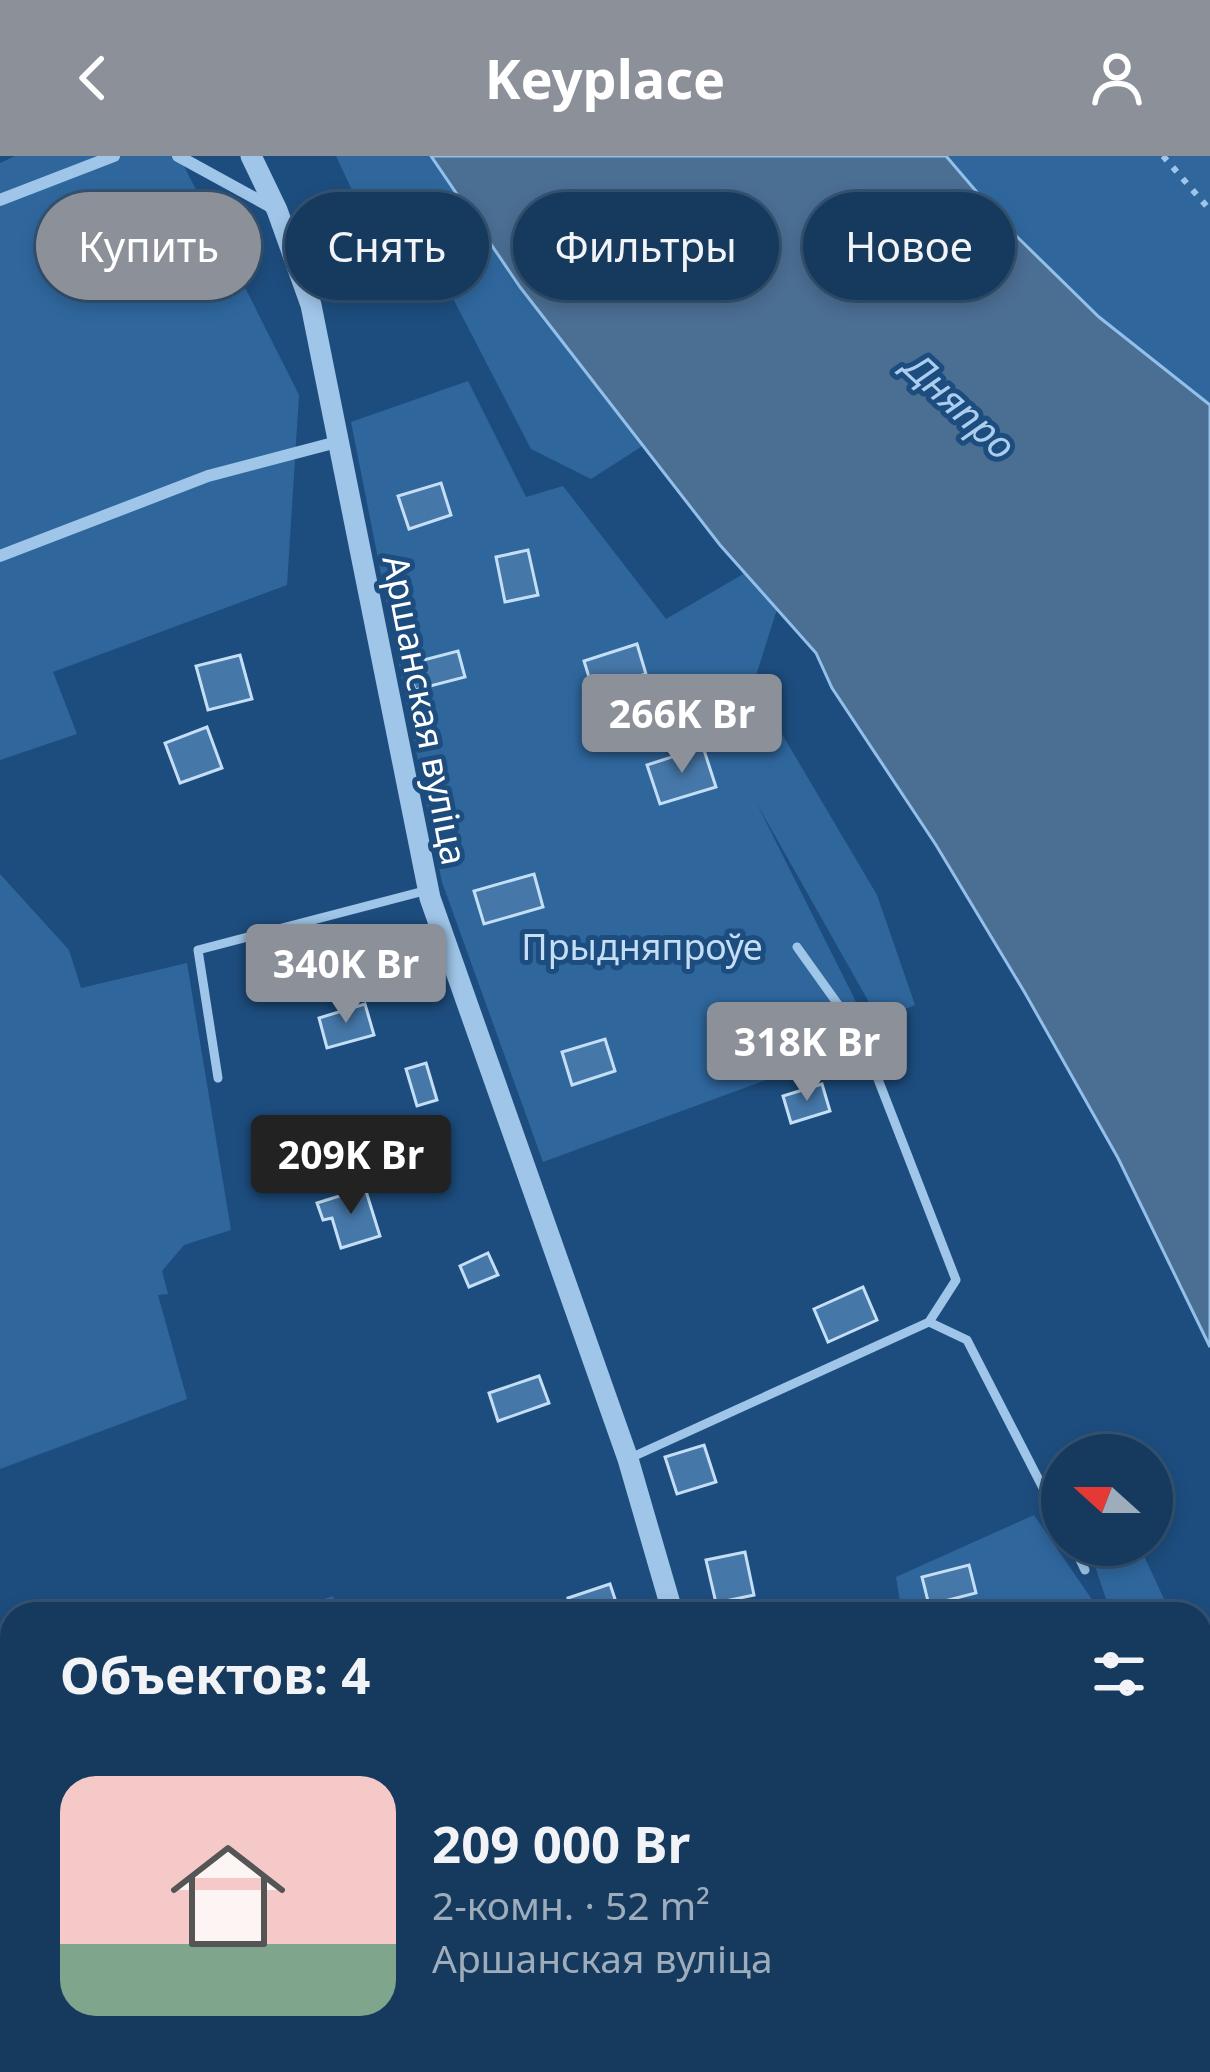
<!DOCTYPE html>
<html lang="ru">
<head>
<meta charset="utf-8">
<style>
	body { margin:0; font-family:"Noto Sans",sans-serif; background:#1f4164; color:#f1f3f6; height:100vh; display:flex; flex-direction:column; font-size:45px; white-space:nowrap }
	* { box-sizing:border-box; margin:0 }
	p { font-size:39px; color:#9eadbc }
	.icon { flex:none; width:66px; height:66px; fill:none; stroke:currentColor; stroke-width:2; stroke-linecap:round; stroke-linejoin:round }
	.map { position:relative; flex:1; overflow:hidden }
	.panel { position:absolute; left:0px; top:1446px; width:1212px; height:471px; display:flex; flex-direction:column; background:#163a5e; border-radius:36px 36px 0 0; box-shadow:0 6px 18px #0003,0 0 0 3px #355473 }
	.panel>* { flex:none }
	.banner { position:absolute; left:36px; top:36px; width:1140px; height:108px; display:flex; gap:24px }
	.needle { width:78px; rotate:291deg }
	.tools { position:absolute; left:1041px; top:1278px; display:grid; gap:24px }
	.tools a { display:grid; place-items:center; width:132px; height:132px; border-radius:50%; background:#163a5e; box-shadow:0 6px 18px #0003,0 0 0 3px #355473; font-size:60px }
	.price { position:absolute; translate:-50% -102px; padding:0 27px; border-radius:12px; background:#8c9099; color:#fff; font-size:39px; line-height:78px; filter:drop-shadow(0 3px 6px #0008) }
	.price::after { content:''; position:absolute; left:50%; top:72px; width:36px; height:27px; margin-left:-18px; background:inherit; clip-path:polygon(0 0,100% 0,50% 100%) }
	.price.on { background:#222; color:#fff }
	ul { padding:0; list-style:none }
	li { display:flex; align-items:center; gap:36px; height:300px; padding:0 60px }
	li span { display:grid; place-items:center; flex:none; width:336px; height:240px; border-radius:36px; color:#555 }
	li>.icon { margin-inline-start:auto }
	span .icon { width:144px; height:144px; fill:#fffc; stroke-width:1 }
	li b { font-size:51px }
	h2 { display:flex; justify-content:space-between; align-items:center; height:144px; padding:0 60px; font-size:51px }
	.pill { padding:0 42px; border-radius:54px; background:#163a5e; box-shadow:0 6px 18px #0003,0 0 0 3px #355473; font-size:42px; line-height:108px }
	.pill.on { background:#8c9099; color:#fff }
	header { display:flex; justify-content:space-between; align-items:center; height:156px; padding:0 60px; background:#8c9099; color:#fff; font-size:54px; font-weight:700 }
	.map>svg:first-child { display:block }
	.green { fill:#2f679d }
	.water { fill:#4b6e93; stroke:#93c0ea; stroke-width:3 }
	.building { fill:#4577a8; stroke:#c4def6; stroke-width:3 }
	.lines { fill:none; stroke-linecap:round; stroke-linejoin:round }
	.path { stroke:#9fc5e8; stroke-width:6; stroke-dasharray:6 9; stroke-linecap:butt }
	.service { stroke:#9fc5e8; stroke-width:9 }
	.minor { stroke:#9fc5e8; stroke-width:12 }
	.tertiary { stroke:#9fc5e8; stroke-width:21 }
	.labels { text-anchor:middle; stroke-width:10; stroke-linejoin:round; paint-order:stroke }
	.street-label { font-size:36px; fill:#fff; stroke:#1d4d7e }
	.park-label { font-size:36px; fill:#c4def6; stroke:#1d4d7e }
	.water-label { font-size:39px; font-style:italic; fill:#abcef0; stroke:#1d4d7e }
</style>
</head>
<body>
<header><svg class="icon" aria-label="back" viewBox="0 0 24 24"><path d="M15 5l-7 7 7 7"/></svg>Keyplace<svg class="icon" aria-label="person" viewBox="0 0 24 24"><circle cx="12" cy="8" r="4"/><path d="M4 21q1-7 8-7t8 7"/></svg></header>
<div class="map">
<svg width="1210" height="1916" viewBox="0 0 1210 1916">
	<rect width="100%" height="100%" fill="#1d4d7e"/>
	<!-- green -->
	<path class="green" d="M15,0H179L299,239L287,429L53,516L77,578L0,604V7Z
		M336,0H431L520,131L644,289L591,323L531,293L431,100L360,51Z
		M946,0H1210V249L1099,161L1005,69Z
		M468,225L526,341L563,330L666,463L745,417L777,453L753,529L877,739L915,849L879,864L756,646L875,884L543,1006L442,726L351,266Z
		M0,718L69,794L81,832L187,807L231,1074L184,1089L162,1115L168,1138L158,1139L187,1243L0,1313Z
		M1034,1359L1102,1458H902L896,1421Z
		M1088,1389H1139L1171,1458H1111Z
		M333,1440L339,1458H279Z
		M1200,1541L1210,1587V1750L1200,1751Z
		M0,1563L12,1581V1905H551L555,1916H0Z"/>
	<!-- water -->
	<path class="water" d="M431,0H946L1005,69L1099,161L1210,249V1191L1118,1002L1025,837L936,689L832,532L816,497L720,389L520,131Z"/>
	<!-- building -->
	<path class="building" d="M441,327L451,359L409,373L398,340Z
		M528,394L538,439L505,446L496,401Z
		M637,488L646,518L593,534L584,505Z
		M458,495L465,521L415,534L408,508Z
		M240,499L252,543L208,554L196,510Z
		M207,571L222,612L180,627L165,587Z
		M703,591L716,631L660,648L647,609Z
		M534,718L543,751L484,768L474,735Z
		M365,848L374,879L327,892L319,862Z
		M605,883L615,915L572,929L562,896Z
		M426,907L437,944L417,950L406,913Z
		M822,928L830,955L791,967L783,940Z
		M365,1032L380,1080L341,1092L332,1062L323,1064L317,1047Z
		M488,1097L498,1119L469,1131L460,1110Z
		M863,1131L877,1164L828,1186L814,1153Z
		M539,1220L549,1247L498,1265L489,1237Z
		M704,1289L716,1326L677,1338L665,1301Z
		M745,1396L754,1439L716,1447L706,1404Z
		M969,1409L976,1437L929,1449L922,1421Z
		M610,1428L620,1458H573L568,1442Z
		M819,1905H857L860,1916H821Z"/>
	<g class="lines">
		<!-- path -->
		<path class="path" d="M1163,0L1210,54"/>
		<!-- service -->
		<path class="service" d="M797,791L862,882L956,1124L929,1166
			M218,922L198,794L428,734
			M628,1303L929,1166L967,1184L1062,1369
			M1073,1389L1085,1414
			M0,1646L12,1667
			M124,1905L129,1916"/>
		<!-- minor -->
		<path class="minor" d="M178,0L271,51
			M0,44L114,0
			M0,400L208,320L337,286
			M334,1905L338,1916"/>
		<!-- tertiary -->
		<path class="tertiary" d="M251,0L277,54L311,149L430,742L628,1303L673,1458
			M763,1905L765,1916"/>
	</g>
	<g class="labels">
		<!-- street labels -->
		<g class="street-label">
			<text transform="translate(425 554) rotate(79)" y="13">Аршанская вуліца</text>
		</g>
		<!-- park labels -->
		<g class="park-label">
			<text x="642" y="804">Прыдняпроўе</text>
		</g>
		<!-- water labels -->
		<g class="water-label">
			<text transform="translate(960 250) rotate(43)" y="14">Дняпро</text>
		</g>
	</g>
</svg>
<div class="tools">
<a><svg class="needle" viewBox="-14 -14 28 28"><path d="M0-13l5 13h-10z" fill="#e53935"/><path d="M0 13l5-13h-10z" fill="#9eadbc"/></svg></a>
</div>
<b class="price" style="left:682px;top:620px">266K Br</b>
<b class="price" style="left:346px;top:870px">340K Br</b>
<b class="price" style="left:807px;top:948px">318K Br</b>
<b class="price on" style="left:351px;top:1061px">209K Br</b>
<div class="banner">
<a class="pill on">Купить</a>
<a class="pill">Снять</a>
<a class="pill">Фильтры</a>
<a class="pill">Новое</a>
</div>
<section class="panel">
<h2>Объектов: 4<svg class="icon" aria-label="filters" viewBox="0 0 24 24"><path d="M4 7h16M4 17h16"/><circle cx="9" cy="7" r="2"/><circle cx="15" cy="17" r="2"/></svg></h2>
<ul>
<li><span style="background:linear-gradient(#f6c9c9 70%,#7fa58c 0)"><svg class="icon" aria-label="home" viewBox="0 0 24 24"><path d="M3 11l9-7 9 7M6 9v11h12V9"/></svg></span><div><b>209 000 Br</b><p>2-комн. · 52 m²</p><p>Аршанская вуліца</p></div></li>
</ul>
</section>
</div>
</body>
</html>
